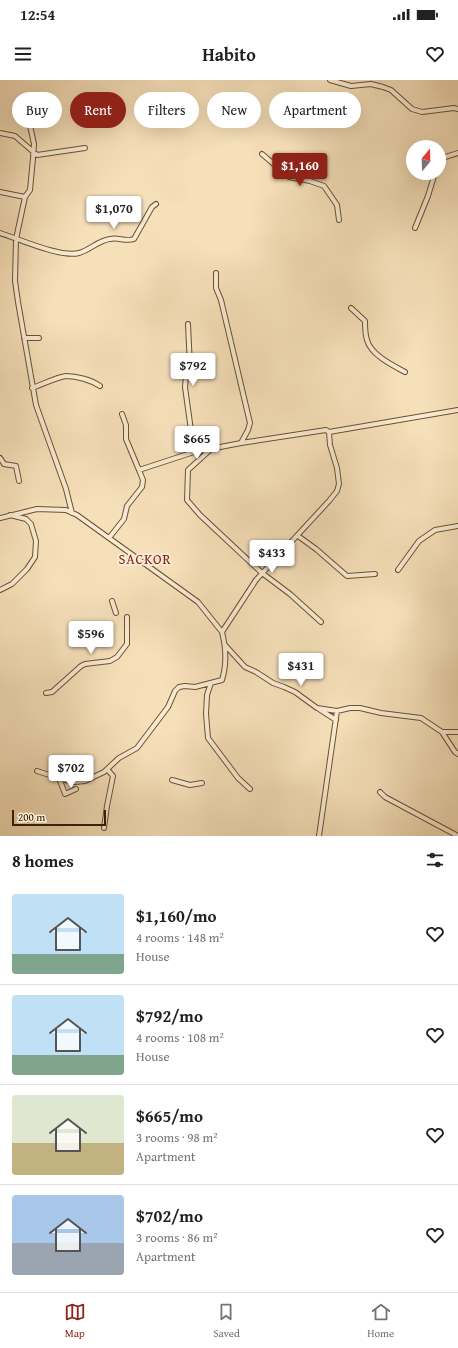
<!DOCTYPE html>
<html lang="en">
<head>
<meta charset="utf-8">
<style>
	body { margin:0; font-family:"Gentium Book Plus",serif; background:#f6f6f6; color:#202124; height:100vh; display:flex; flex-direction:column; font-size:15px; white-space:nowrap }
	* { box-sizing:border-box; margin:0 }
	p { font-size:13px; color:#757577 }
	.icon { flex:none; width:22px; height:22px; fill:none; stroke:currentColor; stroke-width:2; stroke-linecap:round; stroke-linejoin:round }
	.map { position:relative; height:756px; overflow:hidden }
	.side { display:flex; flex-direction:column; background:#fff; flex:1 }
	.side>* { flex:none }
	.hud { position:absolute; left:12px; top:12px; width:434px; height:36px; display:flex; gap:8px }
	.needle { width:26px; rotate:19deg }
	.buttons { position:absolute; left:406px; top:60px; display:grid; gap:8px }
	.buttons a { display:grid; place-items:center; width:40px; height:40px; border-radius:50%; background:#fff; box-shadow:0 4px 16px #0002; font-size:20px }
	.scale { position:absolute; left:12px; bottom:10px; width:94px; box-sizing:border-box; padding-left:4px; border:2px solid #3d2108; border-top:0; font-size:11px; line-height:14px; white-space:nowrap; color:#3d2108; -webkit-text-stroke:3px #f9ebd2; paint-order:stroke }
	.price { position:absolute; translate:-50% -34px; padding:0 9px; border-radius:4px; background:#fff; color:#222; font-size:13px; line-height:26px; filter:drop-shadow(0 1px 2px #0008) }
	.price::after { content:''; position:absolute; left:50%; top:24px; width:12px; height:9px; margin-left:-6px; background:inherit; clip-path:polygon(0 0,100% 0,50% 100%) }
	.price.selected { background:#8f2418; color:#fff }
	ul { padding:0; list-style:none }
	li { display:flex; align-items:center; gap:12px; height:100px; padding:0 12px }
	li+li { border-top:1px solid #e0e0e0 }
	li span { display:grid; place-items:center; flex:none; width:112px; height:80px; border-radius:4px; color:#555 }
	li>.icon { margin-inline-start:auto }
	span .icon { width:48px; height:48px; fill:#fffc; stroke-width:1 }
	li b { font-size:17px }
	h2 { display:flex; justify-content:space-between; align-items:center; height:48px; padding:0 12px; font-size:17px }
	.chip { padding:0 14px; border-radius:18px; background:#fff; box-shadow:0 4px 16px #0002; font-size:14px; line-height:36px }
	.chip.selected { background:#8f2418; color:#fff }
	.status { display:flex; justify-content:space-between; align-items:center; height:28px; padding:0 20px; background:#fff; direction:ltr }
	.status svg { height:11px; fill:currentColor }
	header { display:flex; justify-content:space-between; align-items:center; height:52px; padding:0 12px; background:#fff; font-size:18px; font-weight:700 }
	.menu { display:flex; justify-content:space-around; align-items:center; height:56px; border-top:1px solid #e0e0e0; background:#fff; font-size:11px; color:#757577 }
	.menu a { display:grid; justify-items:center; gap:2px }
	.menu .selected { color:#8f2418 }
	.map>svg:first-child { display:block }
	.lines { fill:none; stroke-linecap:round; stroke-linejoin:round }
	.minor-casing { stroke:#6b5134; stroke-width:6 }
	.minor { stroke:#f9ebd2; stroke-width:4 }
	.labels { text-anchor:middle; stroke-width:4; stroke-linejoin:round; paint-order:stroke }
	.neighbourhood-label { font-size:14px; letter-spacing:1px; fill:#7a1f14; stroke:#f9ebd2 }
</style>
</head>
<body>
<div class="status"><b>12:54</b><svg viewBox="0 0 49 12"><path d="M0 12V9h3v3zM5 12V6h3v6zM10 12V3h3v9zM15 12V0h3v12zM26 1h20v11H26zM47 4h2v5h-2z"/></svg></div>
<header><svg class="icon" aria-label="menu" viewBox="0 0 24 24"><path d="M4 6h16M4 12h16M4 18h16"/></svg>Habito<svg class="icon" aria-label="heart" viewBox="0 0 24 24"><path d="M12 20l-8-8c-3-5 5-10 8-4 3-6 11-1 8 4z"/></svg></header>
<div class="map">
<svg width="458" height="756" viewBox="0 0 458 756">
	<rect width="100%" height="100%" fill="#f6e0ba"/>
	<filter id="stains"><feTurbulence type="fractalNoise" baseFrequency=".005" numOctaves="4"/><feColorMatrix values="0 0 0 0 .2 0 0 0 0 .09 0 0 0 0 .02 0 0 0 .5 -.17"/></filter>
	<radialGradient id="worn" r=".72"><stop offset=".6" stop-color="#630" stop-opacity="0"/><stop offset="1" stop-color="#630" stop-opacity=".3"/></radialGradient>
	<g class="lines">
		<!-- minor casing -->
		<g class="minor-casing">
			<path id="minor" d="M330,0L351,6L371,4L383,7L391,10L412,29L422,32L454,28L458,29
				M0,53L15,56L37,75L85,68
				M262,74L289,97L310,101L324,106L337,125L339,140
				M439,83L442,78L458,73
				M0,112L25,117L16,159L15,201L18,222L36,325L66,409L72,433
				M25,117L30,110L33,78L34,64L29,41V32
				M415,148L428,116L435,93
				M0,153C19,159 61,178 79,173C90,170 99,160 110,159C118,157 126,162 134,159L152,127L156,124
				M216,193V208L221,220L250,343L248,350L241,363
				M351,228L365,241C365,247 365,254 367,260C371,275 392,285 405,292
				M188,244L190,287L186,296L185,307L194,372
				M24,258H39
				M32,308C41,305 57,297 66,296C77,296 91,300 100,306
				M122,334L126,345V359L139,390
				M210,370L188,390L187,420L200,435L262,493L290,514L321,542
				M0,378L4,384L16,386L19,401
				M0,438L37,429L66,430L77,435L198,522L222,552
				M298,456L316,469L347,496L375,494
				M109,458L124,439L127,426L142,407L143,400L139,390L194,372L241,363L326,350L329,352
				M398,490L419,461L435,450L458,446
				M0,510L12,504L27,489L35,477L36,461L31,444L26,439L10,435
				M112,521L116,533
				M225,565L245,587L256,592L273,603L284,607L295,612L317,628L337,631L350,628H360L381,633L421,638L442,652L455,672L458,674
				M211,603L207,615L206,634L208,658L238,698L250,709
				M46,613L52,612L81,586L85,584L110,581L117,577L127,564V537
				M319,629L336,640
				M442,652H458
				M37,691L65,700L75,702L85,701L104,692L119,678L137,668L168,627L175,611L179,607L185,606L195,607L222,600C227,584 226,568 222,552L256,500L329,421L337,411L339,404L337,388L330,365L329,352L458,330
				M59,698L65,714L76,709
				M172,700L190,705L202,703
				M380,712L385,717L458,756
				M104,748L107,726L113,696L107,689
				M319,756L337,631"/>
		</g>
		<!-- minor -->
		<use href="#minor" class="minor"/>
	</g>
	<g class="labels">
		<!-- neighbourhood labels -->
		<g class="neighbourhood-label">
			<text x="145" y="484">SACKOR</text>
		</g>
	</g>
	<rect width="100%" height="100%" filter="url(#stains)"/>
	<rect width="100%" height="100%" fill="url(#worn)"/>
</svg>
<div class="buttons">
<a><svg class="needle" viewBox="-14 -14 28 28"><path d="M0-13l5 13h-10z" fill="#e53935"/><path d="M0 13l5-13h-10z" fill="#757577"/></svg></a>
</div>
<div class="scale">200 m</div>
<b class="price selected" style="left:300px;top:107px">$1,160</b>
<b class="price" style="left:114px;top:150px">$1,070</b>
<b class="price" style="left:193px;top:307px">$792</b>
<b class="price" style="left:197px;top:380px">$665</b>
<b class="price" style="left:272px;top:494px">$433</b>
<b class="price" style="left:91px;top:575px">$596</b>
<b class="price" style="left:301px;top:607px">$431</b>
<b class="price" style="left:71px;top:709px">$702</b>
<div class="hud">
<a class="chip">Buy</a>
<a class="chip selected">Rent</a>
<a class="chip">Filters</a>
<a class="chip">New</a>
<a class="chip">Apartment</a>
</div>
</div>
<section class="side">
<h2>8 homes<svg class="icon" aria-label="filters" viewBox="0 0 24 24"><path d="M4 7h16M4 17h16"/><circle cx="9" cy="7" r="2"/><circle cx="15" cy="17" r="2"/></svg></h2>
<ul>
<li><span style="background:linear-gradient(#bfe0f5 75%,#7fa58c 0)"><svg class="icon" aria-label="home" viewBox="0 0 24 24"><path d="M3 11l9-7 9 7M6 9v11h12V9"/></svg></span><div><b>$1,160/mo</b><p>4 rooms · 148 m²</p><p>House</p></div><svg class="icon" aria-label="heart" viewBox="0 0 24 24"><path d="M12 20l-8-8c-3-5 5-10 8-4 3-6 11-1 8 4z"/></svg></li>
<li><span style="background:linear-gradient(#bfe0f5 75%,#7fa58c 0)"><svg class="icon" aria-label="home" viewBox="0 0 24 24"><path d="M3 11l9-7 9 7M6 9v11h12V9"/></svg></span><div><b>$792/mo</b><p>4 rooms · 108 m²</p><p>House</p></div><svg class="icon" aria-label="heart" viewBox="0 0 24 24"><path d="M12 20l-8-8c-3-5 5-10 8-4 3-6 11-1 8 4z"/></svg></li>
<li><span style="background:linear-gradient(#dfe7d0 60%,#c2b280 0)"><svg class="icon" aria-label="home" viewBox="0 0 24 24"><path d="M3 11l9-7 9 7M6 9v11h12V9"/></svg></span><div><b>$665/mo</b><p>3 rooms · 98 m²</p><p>Apartment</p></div><svg class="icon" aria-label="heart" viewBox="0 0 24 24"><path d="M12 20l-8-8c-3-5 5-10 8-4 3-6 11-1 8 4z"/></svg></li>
<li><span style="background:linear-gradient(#a9c7e8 60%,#9aa5b1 0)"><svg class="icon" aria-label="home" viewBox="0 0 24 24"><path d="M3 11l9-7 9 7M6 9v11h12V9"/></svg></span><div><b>$702/mo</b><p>3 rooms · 86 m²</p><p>Apartment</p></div><svg class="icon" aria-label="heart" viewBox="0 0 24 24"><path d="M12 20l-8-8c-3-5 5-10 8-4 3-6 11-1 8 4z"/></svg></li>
</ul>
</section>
<nav class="menu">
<a class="selected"><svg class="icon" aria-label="map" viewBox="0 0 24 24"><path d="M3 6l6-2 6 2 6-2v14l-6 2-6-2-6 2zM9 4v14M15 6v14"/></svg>Map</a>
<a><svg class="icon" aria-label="saved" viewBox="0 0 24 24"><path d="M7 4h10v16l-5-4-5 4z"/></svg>Saved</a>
<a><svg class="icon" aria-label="home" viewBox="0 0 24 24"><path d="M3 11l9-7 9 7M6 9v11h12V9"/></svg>Home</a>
</nav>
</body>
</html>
